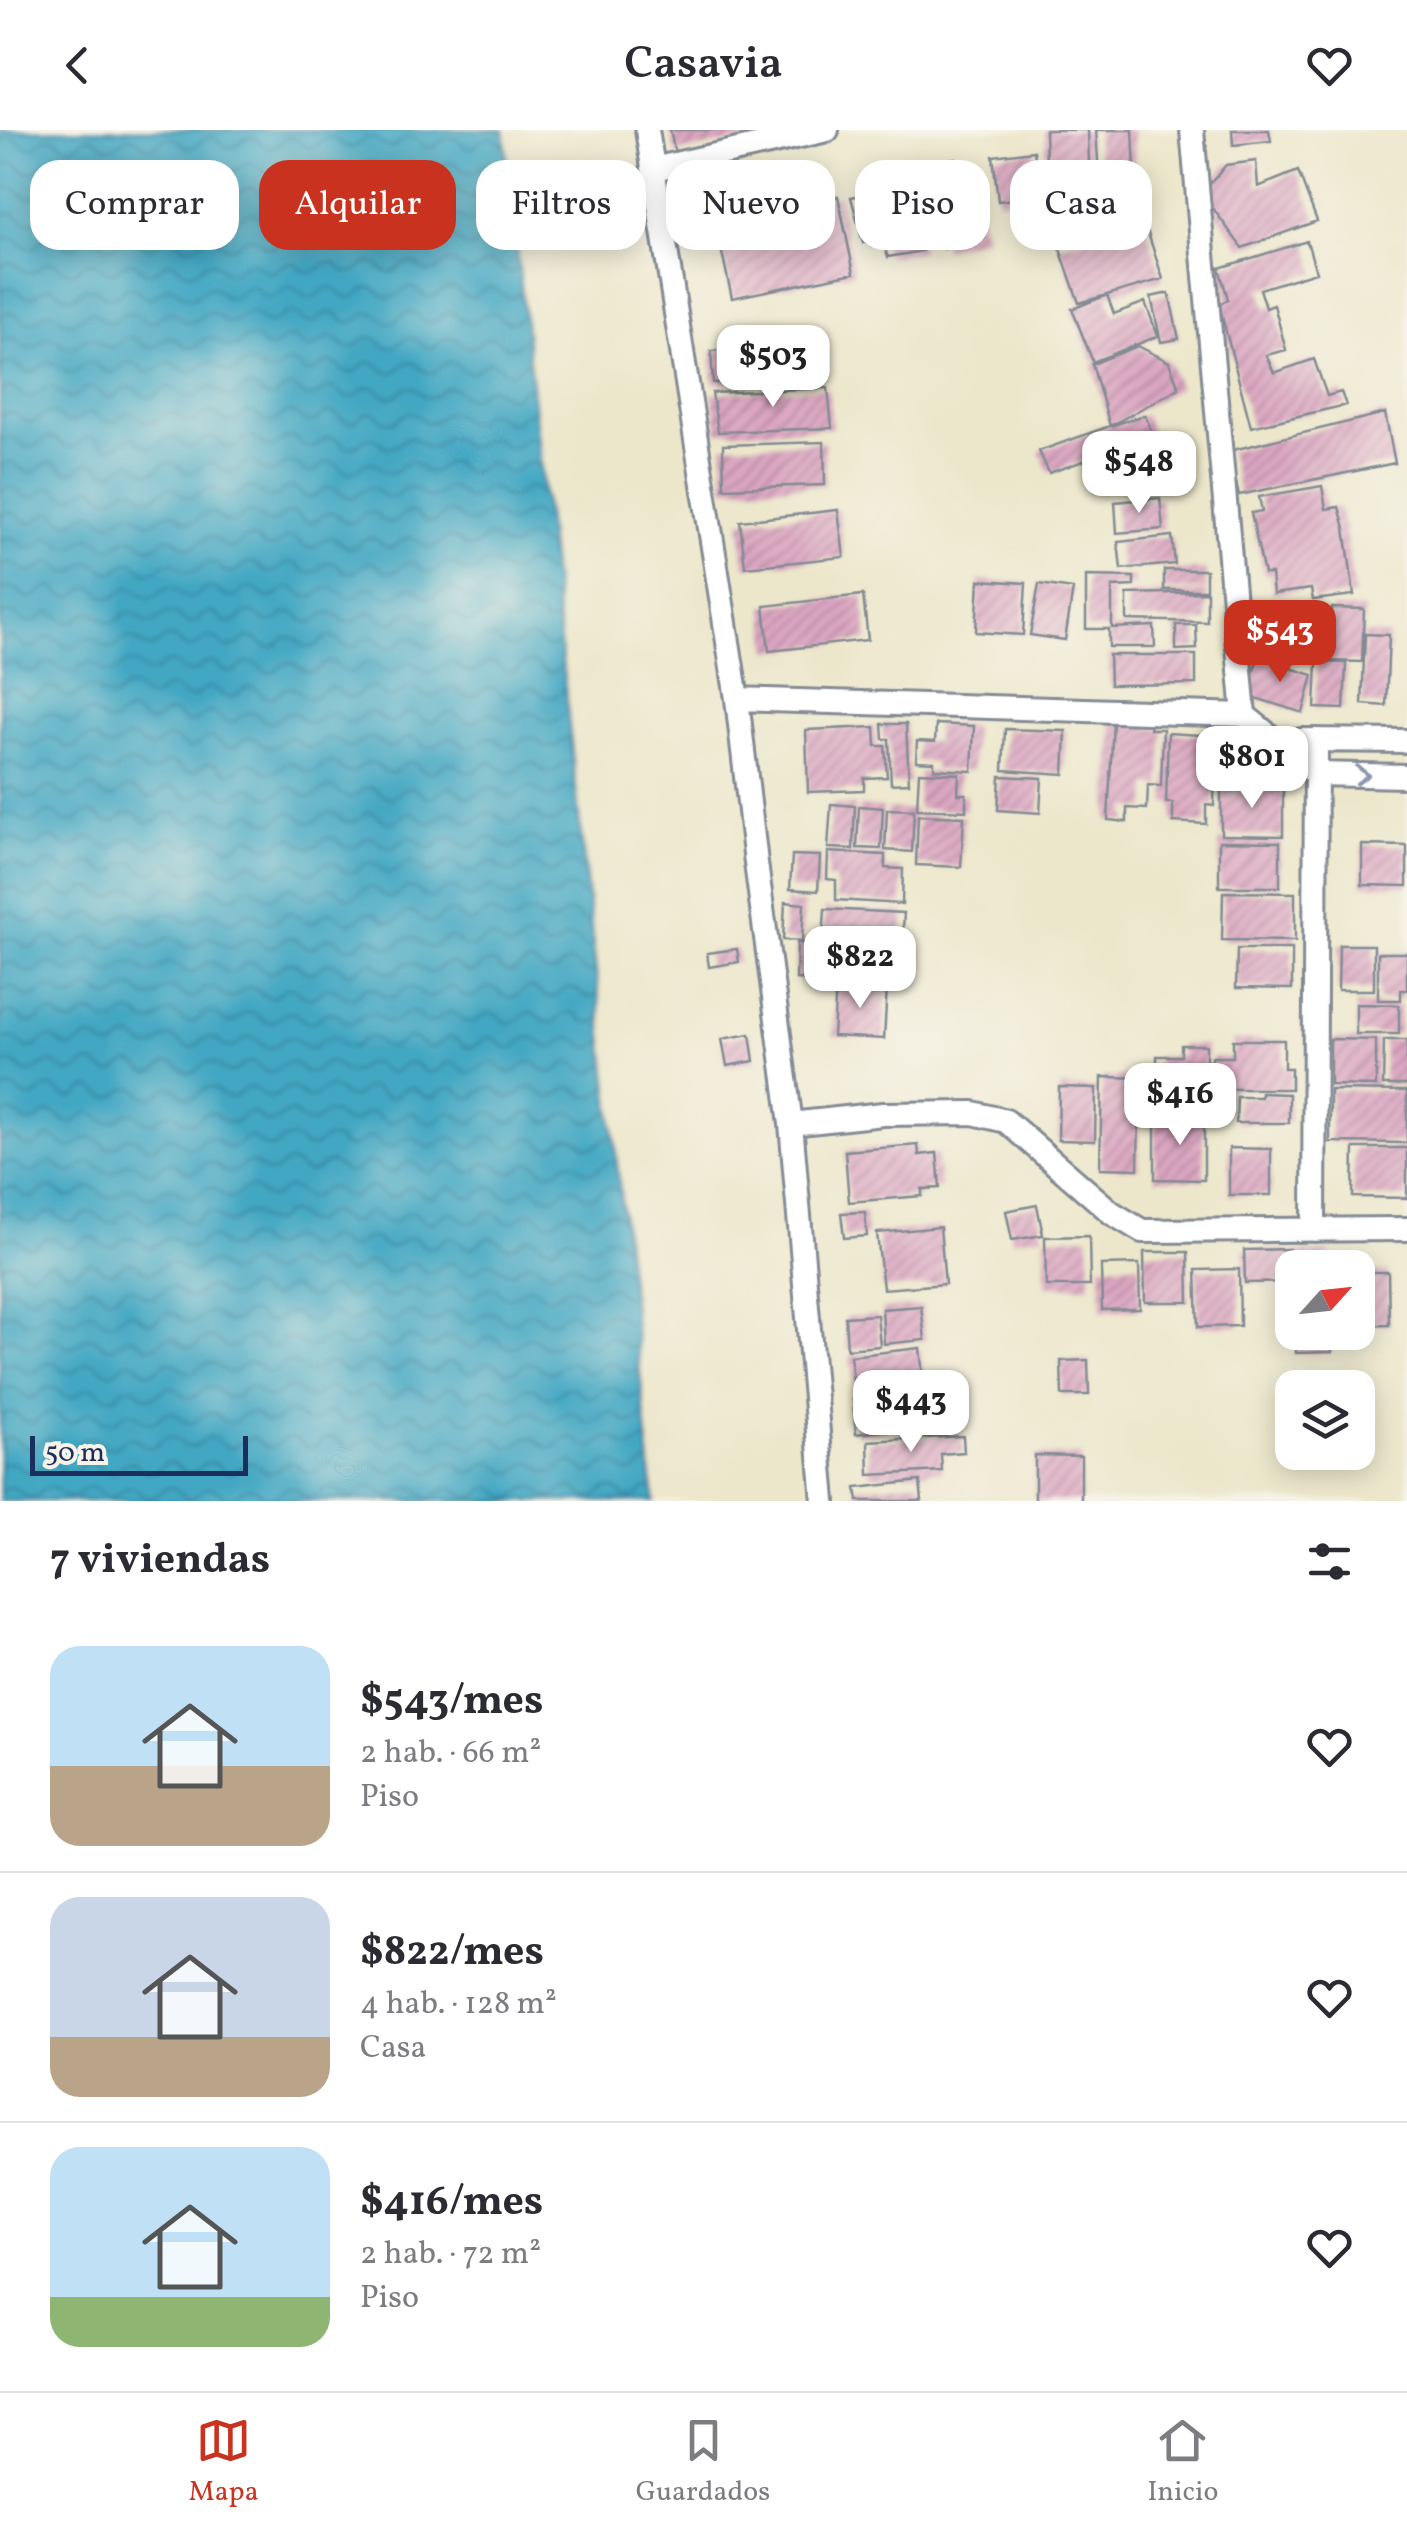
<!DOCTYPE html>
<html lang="es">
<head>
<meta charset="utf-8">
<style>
	body { margin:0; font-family:Vollkorn,serif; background:#f2f2f3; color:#2b2b33; height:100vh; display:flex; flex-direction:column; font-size:38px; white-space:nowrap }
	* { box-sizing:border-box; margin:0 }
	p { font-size:32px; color:#7c7c81 }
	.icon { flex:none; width:55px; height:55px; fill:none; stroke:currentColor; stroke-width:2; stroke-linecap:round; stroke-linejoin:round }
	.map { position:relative; height:1371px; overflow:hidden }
	.drawer { display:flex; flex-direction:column; background:#fff; flex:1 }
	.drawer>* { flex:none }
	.hud { position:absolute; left:30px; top:30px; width:1348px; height:90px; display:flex; gap:20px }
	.needle { width:65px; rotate:63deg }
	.fabs { position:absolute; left:1275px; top:1120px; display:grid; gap:20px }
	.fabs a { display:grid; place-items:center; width:100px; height:100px; border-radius:20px; background:#fff; box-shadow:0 5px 25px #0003; font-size:50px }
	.scale { position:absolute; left:30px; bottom:25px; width:218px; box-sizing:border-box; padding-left:10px; border:5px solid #1b2f5e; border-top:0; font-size:28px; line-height:35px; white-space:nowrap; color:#1b2f5e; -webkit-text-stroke:8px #f7f3e8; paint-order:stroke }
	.price { position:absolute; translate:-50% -85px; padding:0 22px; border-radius:20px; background:#fff; color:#222; font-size:32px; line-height:65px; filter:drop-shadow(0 2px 5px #0008) }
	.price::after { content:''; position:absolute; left:50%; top:60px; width:30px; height:22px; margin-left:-15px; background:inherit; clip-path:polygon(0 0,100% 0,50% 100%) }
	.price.current { background:#c8321e; color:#fff }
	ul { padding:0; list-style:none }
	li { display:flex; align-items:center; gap:30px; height:250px; padding:0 50px }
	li+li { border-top:2px solid #e1e1e2 }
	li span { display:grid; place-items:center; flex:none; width:280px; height:200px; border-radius:30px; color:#555 }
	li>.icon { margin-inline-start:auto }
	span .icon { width:120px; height:120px; fill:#fffc; stroke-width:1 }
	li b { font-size:42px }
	h2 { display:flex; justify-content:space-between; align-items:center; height:120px; padding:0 50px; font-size:42px }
	.chip { padding:0 35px; border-radius:30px; background:#fff; box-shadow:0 5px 25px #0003; font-size:35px; line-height:90px }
	.chip.current { background:#c8321e; color:#fff }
	header { display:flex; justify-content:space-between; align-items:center; height:130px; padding:0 50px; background:#fff; font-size:45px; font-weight:600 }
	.menu { display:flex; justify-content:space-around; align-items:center; height:140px; border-top:2px solid #e1e1e2; background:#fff; font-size:28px; color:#7c7c81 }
	.menu a { display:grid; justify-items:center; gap:5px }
	.menu .current { color:#c8321e }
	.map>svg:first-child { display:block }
	.water { fill:url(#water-waves); stroke:#2f6b90; stroke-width:2.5 }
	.building { fill:url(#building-hatch) }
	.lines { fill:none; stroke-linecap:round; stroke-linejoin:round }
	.street-casing { stroke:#848b94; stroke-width:28 }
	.street { stroke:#fff; stroke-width:22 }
	.oneway { stroke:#8d97ae }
</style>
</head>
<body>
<header><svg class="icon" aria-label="back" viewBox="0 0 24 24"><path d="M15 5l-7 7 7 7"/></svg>Casavia<svg class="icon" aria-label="heart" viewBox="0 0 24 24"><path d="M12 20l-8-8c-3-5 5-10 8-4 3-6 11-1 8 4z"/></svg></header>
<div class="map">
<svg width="1407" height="1371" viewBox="0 0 1407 1371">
	<defs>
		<pattern id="water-waves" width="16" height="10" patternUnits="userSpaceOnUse" patternTransform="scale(2.5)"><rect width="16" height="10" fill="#43a7c3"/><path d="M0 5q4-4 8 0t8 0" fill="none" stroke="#3788a2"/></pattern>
		<pattern id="building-hatch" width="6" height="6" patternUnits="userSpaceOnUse" patternTransform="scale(2.5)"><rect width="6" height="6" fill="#dca6c1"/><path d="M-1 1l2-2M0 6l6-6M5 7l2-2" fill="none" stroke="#b288a0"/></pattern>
	</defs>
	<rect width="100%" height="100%" fill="#f7f3e8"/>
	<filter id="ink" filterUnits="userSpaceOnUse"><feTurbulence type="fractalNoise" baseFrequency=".01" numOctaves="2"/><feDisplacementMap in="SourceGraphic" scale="20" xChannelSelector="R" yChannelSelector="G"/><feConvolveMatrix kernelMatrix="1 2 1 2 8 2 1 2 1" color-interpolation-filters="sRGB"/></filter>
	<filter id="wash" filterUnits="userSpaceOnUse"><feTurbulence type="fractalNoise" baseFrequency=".0048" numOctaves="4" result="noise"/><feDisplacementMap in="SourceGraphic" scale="40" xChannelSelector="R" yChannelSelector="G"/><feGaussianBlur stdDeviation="2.25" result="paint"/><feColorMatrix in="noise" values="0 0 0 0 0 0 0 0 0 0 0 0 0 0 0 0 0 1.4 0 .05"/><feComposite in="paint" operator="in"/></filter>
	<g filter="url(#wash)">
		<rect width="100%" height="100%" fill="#ece7cb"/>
		<!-- water -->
		<path class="water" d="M0,0H504L654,1371H0Z"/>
		<g id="blocks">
			<!-- building -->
			<path class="building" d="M670,0H743L745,9L675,23Z
				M1045,0H1088L1089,33H1046Z
				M1096,0H1133L1135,43L1099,45Z
				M1232,0H1269L1271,11L1233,15Z
				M1034,21L1040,66L998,71L993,26Z
				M955,28L958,42L969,39L985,108L944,119L924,35Z
				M1256,31L1258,57L1298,41L1317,91L1242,118L1212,77L1205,60L1226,35Z
				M907,41L922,121L888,127L880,107L863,113L851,67L882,61L879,46Z
				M838,66L854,143L732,168L715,91Z
				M1144,91L1163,149L1079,173L1059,116Z
				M1307,111L1316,142L1260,159L1266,178L1274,175L1286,220L1266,225L1274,243L1314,229L1327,266L1341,262L1346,275L1251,297L1219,175L1228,169L1219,138Z
				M1169,163L1179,209L1161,212L1151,167Z
				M1107,165L1114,184L1145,172L1158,206L1093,232L1072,179Z
				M806,210L816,248L713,253L711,221Z
				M1138,216L1169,232L1179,258L1110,296L1145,285L1166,337L1096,361L1086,330L1049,343L1039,321L1110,296L1092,234Z
				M828,258L832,298L718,302L712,263Z
				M1385,283L1395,333L1239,365L1229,321Z
				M824,312L825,355L724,358L723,315Z
				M1322,356L1326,379L1339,377L1345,398L1354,465L1313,470L1311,459L1273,464L1271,444H1264L1251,383L1262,381L1259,367Z
				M1160,368L1163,399L1117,403L1115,372Z
				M838,380L844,427L745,437L740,391Z
				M1172,406L1175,434L1121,439L1118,412Z
				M1164,440H1206V460H1164Z
				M1086,446L1134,447V456L1112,457V498L1154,496L1155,517H1109V499H1086Z
				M979,450L1026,453L1023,505L976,502Z
				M1039,454L1073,459L1065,510L1030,505Z
				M1207,462V492L1127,490V464Z
				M863,465L868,510L769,521L764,476Z
				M1332,478L1364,479L1362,532L1330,531Z
				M1276,482L1321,496L1317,510L1272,497Z
				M1176,495H1196L1197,519L1176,520Z
				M1365,504L1389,505L1386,576L1362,574Z
				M1109,525H1196V554L1110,555Z
				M1258,528L1313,545L1303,583L1246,565Z
				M1317,532L1346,533L1344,579L1315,578Z
				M1113,591L1151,593L1150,599H1163L1161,656L1148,655L1147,679L1127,678V692L1108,690Z
				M882,594H906L909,653L891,654L889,609H883Z
				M936,594L974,596L972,641L934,639V632L916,631L917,611L935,612Z
				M875,597L876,616H885L887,647L864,648V660L808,662L806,600Z
				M1005,599L1066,601L1064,644L1003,640Z
				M1168,603L1216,606L1214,676L1206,675V694L1173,692V673H1166Z
				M919,642L959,644L958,664H966V681L917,679Z
				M1000,646L1042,648L1040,683L998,680Z
				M1221,656H1283V706L1221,705Z
				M831,674L855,676L853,719L828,718Z
				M859,676L883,678L881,719L857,718Z
				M887,679L914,680L912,722L885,720Z
				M918,685L964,687L961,737L916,735Z
				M1219,711L1280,712V757H1219Z
				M1362,715L1407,716V756L1362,755Z
				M828,722L885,725V738L903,739L902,774L836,770V750L827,749Z
				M792,725L820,726L818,761L790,759Z
				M1223,762L1295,763V811L1222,810Z
				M785,772L804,774L802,811L783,810Z
				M825,779L904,783L902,815L823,811Z
				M797,813L820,814L819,850L796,849Z
				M1339,815H1374V860H1338Z
				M737,819L739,832L709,837L707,823Z
				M867,819L913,822L912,853L865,850Z
				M1237,819H1292V859L1236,858Z
				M826,822L862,823L861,850L825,849Z
				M1378,823H1407V860H1401V870H1378Z
				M836,854L887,856L884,909L833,906Z
				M1356,874L1399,875V904H1356Z
				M750,904L754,931L727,936L722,909Z
				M1330,909L1376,910V956L1330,955Z
				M1233,910H1284V938H1291V959H1212V927H1233Z
				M1384,910H1407V955H1383Z
				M1181,915H1206V978L1157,977V926H1181Z
				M1102,947L1152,948L1151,981L1139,980L1138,1039L1100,1038Z
				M1059,957L1096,958L1095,1011L1058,1010Z
				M1330,960L1407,961V1013L1330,1012Z
				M1212,962H1229V982L1211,981Z
				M1261,963L1289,964V993H1236L1237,967H1261Z
				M1155,986H1204V1050L1155,1049Z
				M918,1015L919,1025L937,1023L940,1058L922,1059V1066L849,1072L845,1021Z
				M1229,1018L1271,1019V1065H1229Z
				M1354,1018H1407V1068L1353,1067Z
				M1037,1075L1043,1105L1012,1110L1006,1081Z
				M865,1082L867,1106L844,1108L841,1083Z
				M940,1097L945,1154L883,1159L877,1103Z
				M1089,1106L1090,1156H1046L1045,1107Z
				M1289,1119L1290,1152L1245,1153L1244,1120Z
				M1144,1122H1188L1189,1172H1145Z
				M1294,1122H1330V1138H1294Z
				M1139,1134L1140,1179L1102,1180L1101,1135Z
				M1239,1139L1240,1196L1198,1197L1196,1140Z
				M1358,1142H1388L1389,1195L1358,1196Z
				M921,1176L925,1210L884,1214L882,1179Z
				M877,1185L880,1216L847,1219L845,1187Z
				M1295,1202H1332V1222L1296,1223Z
				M920,1218L924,1257L855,1265L850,1226Z
				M1088,1230L1089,1265H1062L1061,1231Z
				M885,1266L889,1300L856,1304L853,1270Z
				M963,1306L964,1322L941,1324L942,1341L869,1345L868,1311Z
				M1035,1325L1081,1326V1371H1035Z
				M920,1351L922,1371H858L856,1358Z"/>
		</g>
	</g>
	<g filter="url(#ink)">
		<use href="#blocks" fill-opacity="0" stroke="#848b94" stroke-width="2.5"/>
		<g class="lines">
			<!-- street casing -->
			<g class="street-casing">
				<path id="street" d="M647,0L737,569L756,733L791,994L824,1371
					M1192,0L1244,585
					M653,39L827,0
					M737,569L1244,585L1316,644L1407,646
					M1301,610L1407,611
					M791,994L883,984L973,983L1006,991L1112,1083L1142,1101L1407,1099
					M1314,1100L1316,610"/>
			</g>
			<!-- street -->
			<use href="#street" class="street"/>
		</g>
		<!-- one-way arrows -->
		<defs><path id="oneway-chevron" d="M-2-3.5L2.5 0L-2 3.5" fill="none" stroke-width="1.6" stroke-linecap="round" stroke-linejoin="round" transform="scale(2.5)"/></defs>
		<use class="oneway" href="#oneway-chevron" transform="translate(1362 645) rotate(1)"/>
	</g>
</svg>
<div class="fabs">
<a><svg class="needle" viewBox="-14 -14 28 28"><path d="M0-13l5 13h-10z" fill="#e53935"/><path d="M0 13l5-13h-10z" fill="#7c7c81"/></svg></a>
<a><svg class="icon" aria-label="layers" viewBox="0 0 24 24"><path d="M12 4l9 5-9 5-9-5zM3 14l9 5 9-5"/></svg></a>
</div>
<div class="scale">50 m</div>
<b class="price" style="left:773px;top:280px">$503</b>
<b class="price" style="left:1139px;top:386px">$548</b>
<b class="price current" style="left:1280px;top:555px">$543</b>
<b class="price" style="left:1252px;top:681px">$801</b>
<b class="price" style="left:860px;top:881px">$822</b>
<b class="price" style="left:1180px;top:1018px">$416</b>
<b class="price" style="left:911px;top:1325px">$443</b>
<div class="hud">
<a class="chip">Comprar</a>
<a class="chip current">Alquilar</a>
<a class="chip">Filtros</a>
<a class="chip">Nuevo</a>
<a class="chip">Piso</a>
<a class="chip">Casa</a>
</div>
</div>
<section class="drawer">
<h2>7 viviendas<svg class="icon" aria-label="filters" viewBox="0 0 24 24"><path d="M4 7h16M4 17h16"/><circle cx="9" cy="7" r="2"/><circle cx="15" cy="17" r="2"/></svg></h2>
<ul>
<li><span style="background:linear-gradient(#bfe0f5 60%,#b9a48a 0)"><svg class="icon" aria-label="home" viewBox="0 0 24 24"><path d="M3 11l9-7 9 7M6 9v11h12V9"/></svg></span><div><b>$543/mes</b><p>2 hab. · 66 m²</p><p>Piso</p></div><svg class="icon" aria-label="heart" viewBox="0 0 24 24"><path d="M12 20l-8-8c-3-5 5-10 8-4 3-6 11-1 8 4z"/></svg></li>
<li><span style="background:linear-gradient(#c9d6e8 70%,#b9a48a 0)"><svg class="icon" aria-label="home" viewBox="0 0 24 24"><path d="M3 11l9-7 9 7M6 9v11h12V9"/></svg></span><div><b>$822/mes</b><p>4 hab. · 128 m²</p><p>Casa</p></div><svg class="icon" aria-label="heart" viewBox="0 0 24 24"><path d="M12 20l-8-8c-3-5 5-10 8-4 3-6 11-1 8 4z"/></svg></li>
<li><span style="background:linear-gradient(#bfe0f5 75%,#8fb573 0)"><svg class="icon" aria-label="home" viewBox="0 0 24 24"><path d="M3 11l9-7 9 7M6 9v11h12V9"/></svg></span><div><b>$416/mes</b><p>2 hab. · 72 m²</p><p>Piso</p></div><svg class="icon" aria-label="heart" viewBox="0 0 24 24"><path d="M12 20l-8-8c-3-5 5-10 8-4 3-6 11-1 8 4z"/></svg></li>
</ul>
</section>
<nav class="menu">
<a class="current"><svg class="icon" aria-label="map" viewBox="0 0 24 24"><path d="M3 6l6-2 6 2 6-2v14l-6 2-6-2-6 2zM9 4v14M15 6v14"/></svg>Mapa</a>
<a><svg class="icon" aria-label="saved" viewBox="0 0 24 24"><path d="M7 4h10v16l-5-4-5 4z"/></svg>Guardados</a>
<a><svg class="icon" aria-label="home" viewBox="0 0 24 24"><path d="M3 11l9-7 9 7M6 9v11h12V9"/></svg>Inicio</a>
</nav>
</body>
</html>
